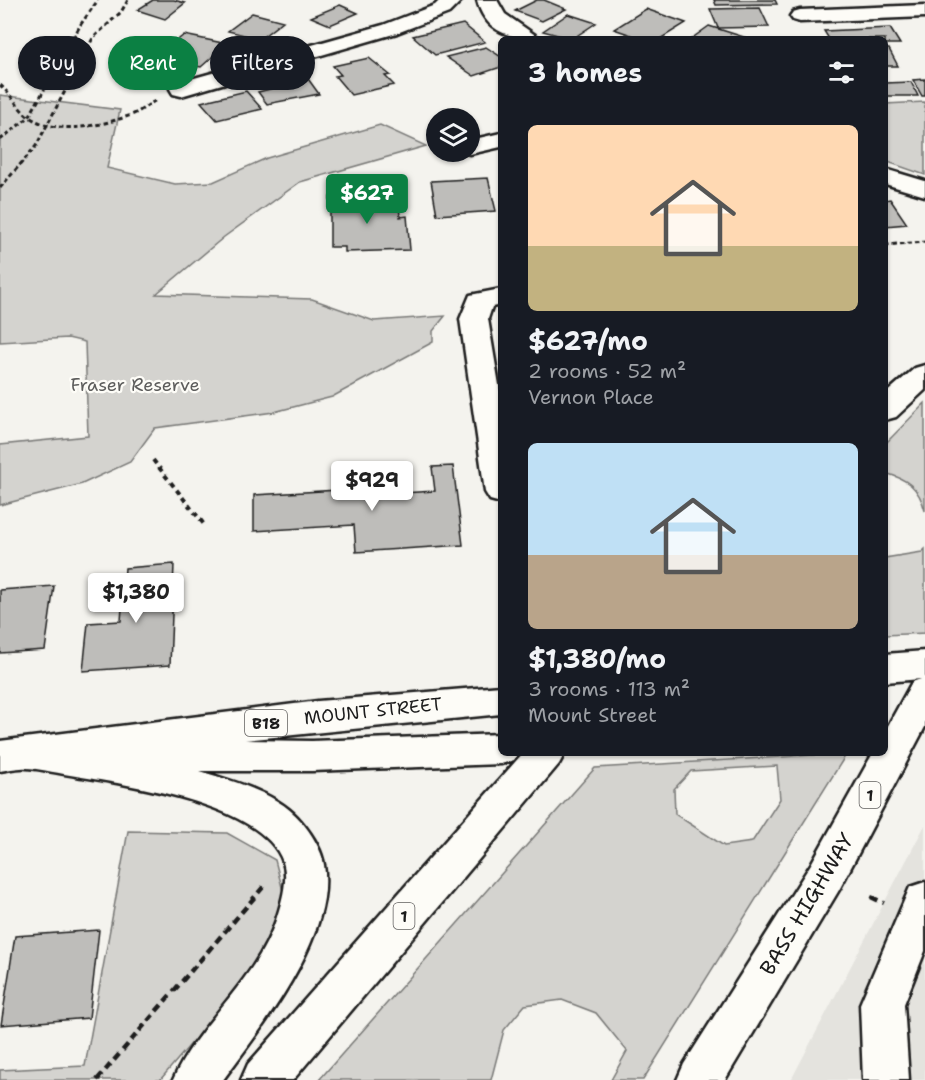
<!DOCTYPE html>
<html lang="en">
<head>
<meta charset="utf-8">
<style>
	body { margin:0; font-family:"Shantell Sans",sans-serif; background:#242831; color:#f1f3f6; height:100vh; display:flex; flex-direction:column; font-size:22px; white-space:nowrap }
	* { box-sizing:border-box; margin:0 }
	p { font-size:20px; color:#9ea1a6 }
	.icon { flex:none; width:33px; height:33px; fill:none; stroke:currentColor; stroke-width:2; stroke-linecap:round; stroke-linejoin:round }
	.map { position:relative; flex:1; overflow:hidden }
	.panel { position:absolute; left:498px; top:36px; width:390px; height:720px; display:flex; flex-direction:column; background:#171b24; border-radius:9px; box-shadow:0 2px 4px #0004 }
	.panel>* { flex:none }
	.top-card { position:absolute; left:18px; top:36px; width:390px; height:54px; display:flex; gap:12px }
	.fabs { position:absolute; left:426px; top:108px; display:grid; gap:12px }
	.fabs a { display:grid; place-items:center; width:54px; height:54px; border-radius:50%; background:#171b24; box-shadow:0 2px 4px #0004; font-size:30px }
	.price { position:absolute; translate:-50% -51px; padding:0 14px; border-radius:6px; background:#fff; color:#222; font-size:20px; line-height:39px; filter:drop-shadow(0 2px 3px #0008) }
	.price::after { content:''; position:absolute; left:50%; top:36px; width:18px; height:14px; margin-left:-9px; background:inherit; clip-path:polygon(0 0,100% 0,50% 100%) }
	.price.on { background:#0b8043; color:#fff }
	ul { padding:0; list-style:none }
	li { display:grid; align-content:center; gap:12px; height:318px; padding:0 30px }
	li span { display:grid; place-items:center; height:186px; border-radius:9px; color:#555 }
	li>.icon { margin-inline-start:auto }
	span .icon { width:108px; height:108px; fill:#fffc; stroke-width:1 }
	li b { font-size:26px }
	h2 { display:flex; justify-content:space-between; align-items:center; height:72px; padding:0 30px; font-size:26px }
	.chip { padding:0 21px; border-radius:27px; background:#171b24; box-shadow:0 2px 4px #0004; font-size:21px; line-height:54px }
	.chip.on { background:#0b8043; color:#fff }
	.map>svg:first-child { display:block }
	.built { fill:#e4e3de }
	.green { fill:#d4d3cf; stroke:#787876; stroke-width:1.5; fill-rule:evenodd }
	.building { fill:#bebdba; stroke:#1c1c1c; stroke-width:1.5 }
	.lines { fill:none; stroke-linecap:round; stroke-linejoin:round }
	.minor-casing { stroke:#1c1c1c; stroke-width:5 }
	.highway-casing { stroke:#1c1c1c; stroke-width:5 }
	.path-far2 { stroke:#1c1c1c; stroke-width:3; stroke-dasharray:4.5 3; stroke-linecap:butt }
	.path-far1 { stroke:#1c1c1c; stroke-width:4; stroke-dasharray:5 4.5; stroke-linecap:butt }
	.path { stroke:#1c1c1c; stroke-width:4.5; stroke-dasharray:8 5; stroke-linecap:butt }
	.minor { fill:#fdfcf7; fill-rule:evenodd }
	.highway { fill:#fdfcf7; fill-rule:evenodd }
	.labels { text-anchor:middle; stroke-width:4.5; stroke-linejoin:round; paint-order:stroke }
	.shield { fill:#fdfcf7; stroke:#605f5e; stroke-width:1.5 }
	.shield-label { font-size:16px; font-weight:bold; fill:#1c1c1c }
	.park-label { font-size:18px; fill:#5c5c5b; stroke:#fdfcf7 }
	.street-label { font-size:18px; fill:#1c1c1c; stroke:#fdfcf7 }
	.near-street-label { font-size:21px; fill:#1c1c1c; stroke:#fdfcf7 }
</style>
</head>
<body>
<div class="map">
<svg width="925" height="1080" viewBox="0 0 925 1080">
	<rect width="100%" height="100%" fill="#f4f3ee"/>
	<filter id="ink" filterUnits="userSpaceOnUse"><feTurbulence type="fractalNoise" baseFrequency=".0167" numOctaves="2"/><feDisplacementMap in="SourceGraphic" scale="12" xChannelSelector="R" yChannelSelector="G"/><feConvolveMatrix kernelMatrix="1 2 1 2 8 2 1 2 1" color-interpolation-filters="sRGB"/></filter>
	<g filter="url(#ink)">
		<!-- built -->
		<path class="built" d="M925,825V1080H791Z"/>
		<!-- green -->
		<path class="green" d="M0,95L120,110L107,168L175,184L213,182L267,158L380,125L426,146L300,182L224,237L156,294L312,299L374,321L445,316L433,331V342L332,397L274,412L155,428L130,462L82,484L0,505V445L88,436L85,342L68,338L0,342Z
			M925,102V175L885,161V104Z
			M925,403V511C919,487 907,479 885,473V444Z
			M925,549V633L885,635V558L922,552Z
			M847,753L643,1080H611L627,1051L596,1013L562,1000L525,1005L504,1030L491,1080H319L595,768ZM777,766L780,799L752,842L724,846L675,814L674,789L691,771Z
			M128,831L227,833L275,860L285,899L272,949L160,1080H0V1070L85,1066Z"/>
		<!-- building -->
		<path class="building" d="M153,0H174L185,3L165,19L137,10Z
			M537,0H544L566,9L542,21L515,11Z
			M714,0H775L777,4L716,5Z
			M340,5L358,13L330,25L311,17Z
			M760,8L769,27L718,28L710,9Z
			M646,9L686,23L660,39H643L614,29Z
			M252,13L283,21L260,39L228,31Z
			M568,14L596,23L572,39L543,31Z
			M463,24L485,42L435,55L413,36Z
			M709,26L750,39H691Z
			M890,28L900,44H885V39H829L824,31Z
			M184,35L237,46L227,54L218,52L201,67L163,59L178,47L170,46Z
			M486,47L501,57V67L474,76L446,57Z
			M885,49H889L898,66H885Z
			M369,58L390,75L385,76L394,85L351,95L335,76L341,75L333,66Z
			M306,76L319,94L267,104L258,92L274,88L269,81Z
			M925,79V96H922L913,80Z
			M911,82L918,96H885V83Z
			M246,91L262,109L217,120L201,102Z
			M488,178L496,211L437,215L431,181Z
			M372,190L373,206L399,205L400,217L407,216L410,250L345,252V247H330V197Z
			M890,199L907,224L885,226V200Z
			M453,466L463,545L356,552L354,525L254,531V495L338,490V477L400,474L402,493L435,491L432,467Z
			M174,564L170,665L83,671L88,623L121,621L125,568Z
			M54,586L45,650L0,653V590Z
			M99,930L89,1018L1,1025L15,936Z"/>
		<g class="lines">
			<!-- minor casing -->
			<g class="minor-casing">
				<path id="minor" d="M440,0H462L449,13L397,33L181,96L173,94L170,89L173,84L383,25L435,5Z
					M477,0H497L505,14L541,39C512,39 485,33 477,0Z
					M925,5V17L800,22L793,20L790,16L793,12L800,10Z
					M501,133V147L470,154L461,152H470V140Z
					M885,169L925,181V196L885,184Z
					M501,289V305L492,307L488,319L501,397V503L490,500L485,492L460,319L470,295Z
					M925,882V951L904,1004L909,1080H863L860,1004L910,887Z"/>
			</g>
			<!-- highway casing -->
			<g class="highway-casing">
				<path id="highway" d="M925,365V390L896,417L885,420V394L915,368Z
					M925,651V727L839,890L725,1080H677L684,1064L811,864L873,753H885V731L912,682L921,679L885,682V654Z
					M501,686V714L245,740L312,741L501,734V753H518L514,760L501,764L312,771H199C233,781 278,793 301,821C311,833 322,850 324,865C336,935 262,1027 223,1080H173C198,1022 255,983 276,920C281,904 289,880 283,862C263,804 129,785 76,776C60,774 43,769 27,768C19,767 8,770 0,771V741L318,701Z
					M523,753H565L559,764L293,1080H241L248,1064Z"/>
			</g>
			<!-- path-far2 -->
			<path class="path-far2" d="M0,85C11,94 17,107 28,116C55,136 102,126 131,115C140,112 147,105 155,101
				M0,140L29,117L81,24L98,0
				M0,188L36,146L93,38L121,12L128,0
				M885,245L925,242"/>
			<!-- path-far1 -->
			<path class="path-far1" d="M153,460L206,527"/>
			<!-- path -->
			<path class="path" d="M871,897L884,903
				M97,1080L265,885"/>
			<!-- minor -->
			<use href="#minor" class="minor"/>
			<!-- highway -->
			<use href="#highway" class="highway"/>
		</g>
	</g>
	<g class="labels">
		<!-- shield labels -->
		<g class="shield">
			<rect x="245" y="710" width="42" height="26" rx="4.5"/>
			<rect x="859.5" y="782" width="21" height="26" rx="4.5"/>
			<rect x="393.5" y="903" width="21" height="26" rx="4.5"/>
		</g>
		<g class="shield-label">
			<text x="266" y="729">B18</text>
			<text x="870" y="801">1</text>
			<text x="404" y="922">1</text>
		</g>
		<!-- park labels -->
		<g class="park-label">
			<text x="135" y="391">Fraser Reserve</text>
		</g>
		<!-- street labels -->
		<g class="street-label">
			<text transform="translate(373 711) rotate(-6)" y="6">MOUNT STREET</text>
		</g>
		<!-- near-street labels -->
		<g class="near-street-label">
			<text transform="translate(807 904) rotate(-59)" y="7">BASS HIGHWAY</text>
		</g>
	</g>
</svg>
<div class="fabs">
<a><svg class="icon" aria-label="layers" viewBox="0 0 24 24"><path d="M12 4l9 5-9 5-9-5zM3 14l9 5 9-5"/></svg></a>
</div>
<b class="price on" style="left:367px;top:225px">$627</b>
<b class="price" style="left:372px;top:512px">$929</b>
<b class="price" style="left:136px;top:624px">$1,380</b>
<div class="top-card">
<a class="chip">Buy</a>
<a class="chip on">Rent</a>
<a class="chip">Filters</a>
</div>
<section class="panel">
<h2>3 homes<svg class="icon" aria-label="filters" viewBox="0 0 24 24"><path d="M4 7h16M4 17h16"/><circle cx="9" cy="7" r="2"/><circle cx="15" cy="17" r="2"/></svg></h2>
<ul>
<li><span style="background:linear-gradient(#ffd9b3 65%,#c2b280 0)"><svg class="icon" aria-label="home" viewBox="0 0 24 24"><path d="M3 11l9-7 9 7M6 9v11h12V9"/></svg></span><div><b>$627/mo</b><p>2 rooms · 52 m²</p><p>Vernon Place</p></div></li>
<li><span style="background:linear-gradient(#bfe0f5 60%,#b9a48a 0)"><svg class="icon" aria-label="home" viewBox="0 0 24 24"><path d="M3 11l9-7 9 7M6 9v11h12V9"/></svg></span><div><b>$1,380/mo</b><p>3 rooms · 113 m²</p><p>Mount Street</p></div></li>
</ul>
</section>
</div>
</body>
</html>
